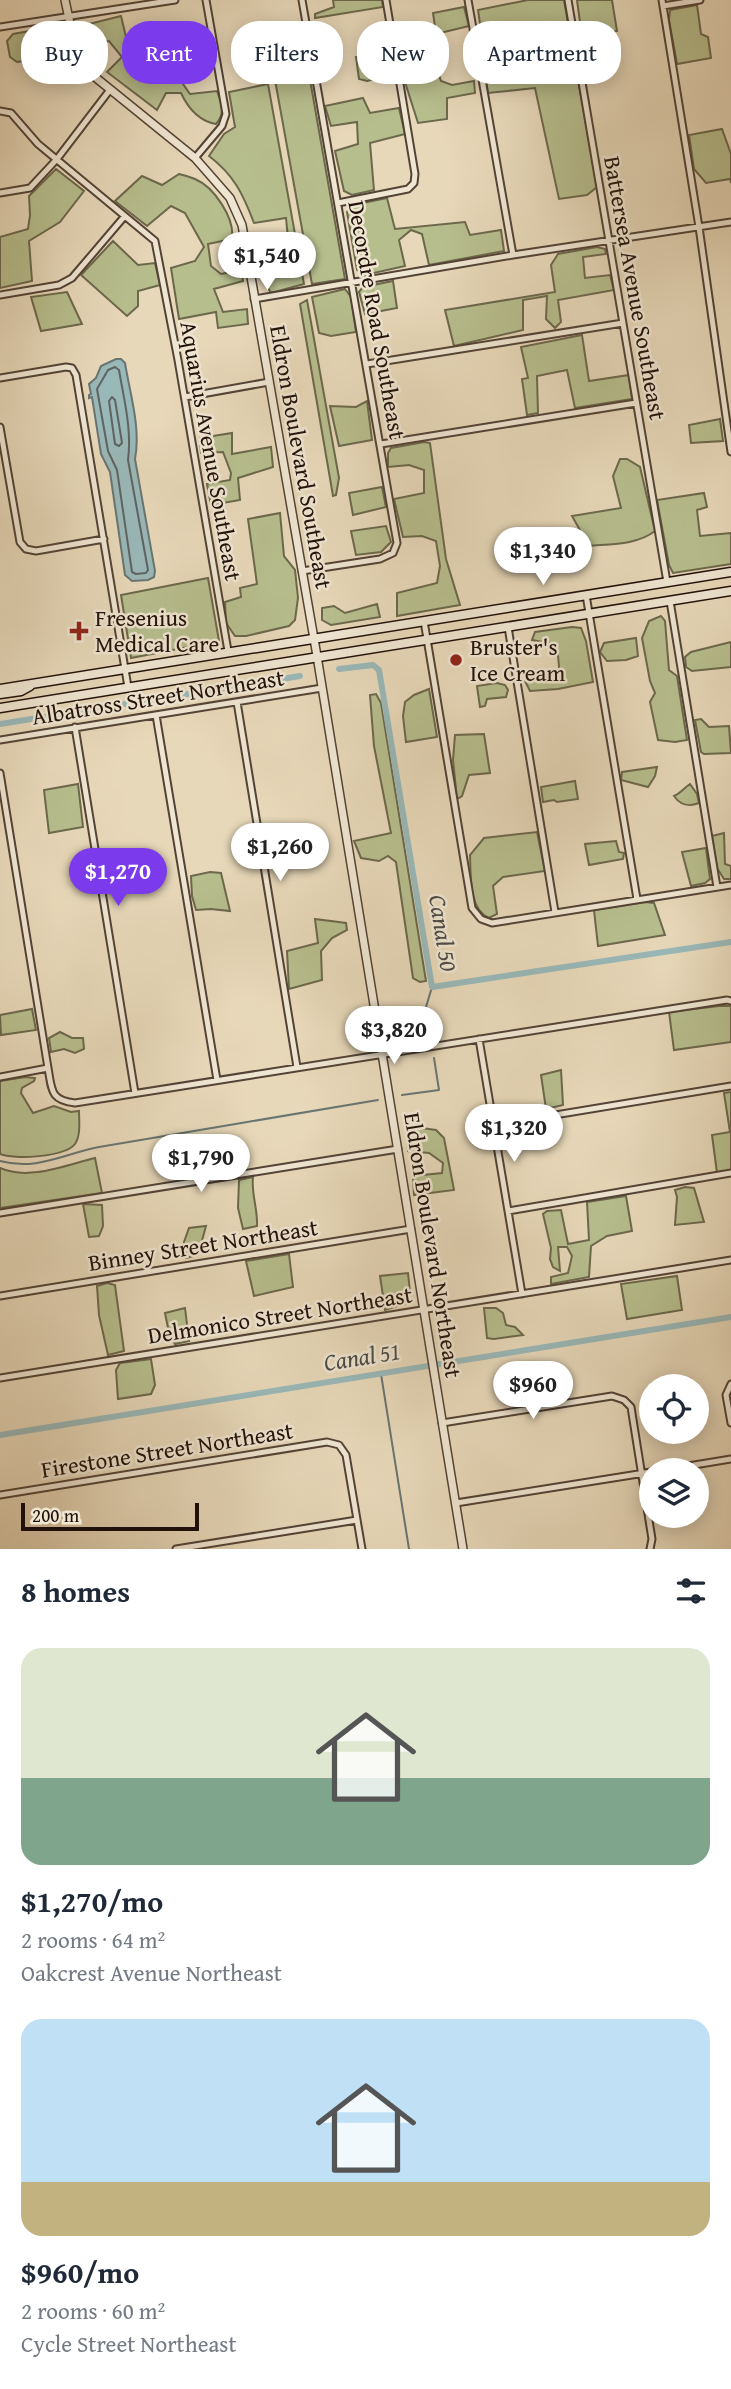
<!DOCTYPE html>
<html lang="en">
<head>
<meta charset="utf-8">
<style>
	body { margin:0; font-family:"Gentium Book Plus",serif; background:#f6f6f7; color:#1f2937; height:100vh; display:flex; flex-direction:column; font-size:26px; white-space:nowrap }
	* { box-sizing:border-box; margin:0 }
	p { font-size:23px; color:#747a83 }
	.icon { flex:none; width:38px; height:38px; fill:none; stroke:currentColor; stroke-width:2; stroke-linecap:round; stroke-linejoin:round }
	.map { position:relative; height:1549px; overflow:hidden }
	.drawer { display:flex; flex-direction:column; background:#fff; flex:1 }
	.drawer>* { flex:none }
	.hud { position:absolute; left:21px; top:21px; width:690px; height:63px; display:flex; gap:14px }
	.controls { position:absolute; left:639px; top:1374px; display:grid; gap:14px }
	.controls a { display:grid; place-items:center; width:70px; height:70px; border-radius:50%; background:#fff; box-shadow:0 4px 18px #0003; font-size:35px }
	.scale { position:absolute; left:21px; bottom:18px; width:178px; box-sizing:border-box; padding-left:7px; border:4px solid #22110a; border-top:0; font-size:19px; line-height:24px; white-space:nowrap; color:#22110a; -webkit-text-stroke:5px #efe6d2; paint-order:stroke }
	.price { position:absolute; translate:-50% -60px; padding:0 16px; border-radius:24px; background:#fff; color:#222; font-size:23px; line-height:46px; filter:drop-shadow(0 2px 4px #0008) }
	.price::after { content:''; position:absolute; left:50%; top:42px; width:21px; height:16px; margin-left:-10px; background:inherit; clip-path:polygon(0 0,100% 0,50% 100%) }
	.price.active { background:#7c3aed; color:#fff }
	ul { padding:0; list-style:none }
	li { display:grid; align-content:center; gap:14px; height:371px; padding:0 21px }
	li span { display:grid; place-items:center; height:217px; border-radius:21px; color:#555 }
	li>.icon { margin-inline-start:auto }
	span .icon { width:126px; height:126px; fill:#fffc; stroke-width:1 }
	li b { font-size:30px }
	h2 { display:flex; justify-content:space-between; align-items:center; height:84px; padding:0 21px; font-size:30px }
	.chip { padding:0 24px; border-radius:28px; background:#fff; box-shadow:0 4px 18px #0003; font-size:24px; line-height:63px }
	.chip.active { background:#7c3aed; color:#fff }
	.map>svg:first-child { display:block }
	.green { fill:#b7be8e; stroke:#6c684c; stroke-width:2 }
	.water { fill:#99b8b8; stroke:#697572; stroke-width:2 }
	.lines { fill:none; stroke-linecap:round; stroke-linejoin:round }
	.shore { stroke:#5e6461; stroke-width:2 }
	.stream { stroke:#697572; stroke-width:2 }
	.canal { stroke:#99b8b8; stroke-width:6 }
	.minor-casing { stroke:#534336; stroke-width:9 }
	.tertiary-casing { stroke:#534336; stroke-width:10 }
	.secondary-casing { stroke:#22110a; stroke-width:11 }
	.minor { stroke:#efe6d2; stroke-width:5 }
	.tertiary { stroke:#efe6d2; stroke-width:7 }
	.secondary { stroke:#efe6d2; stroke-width:8 }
	.poi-dot { fill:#8f2418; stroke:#efe6d2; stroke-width:2.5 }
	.labels { text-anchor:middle; stroke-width:5; stroke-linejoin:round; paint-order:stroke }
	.street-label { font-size:23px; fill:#22110a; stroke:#efe6d2 }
	.poi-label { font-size:23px; fill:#22110a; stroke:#efe6d2; text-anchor:start }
	.water-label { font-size:24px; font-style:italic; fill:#4c4b47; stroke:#efe6d2 }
</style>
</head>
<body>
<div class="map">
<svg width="731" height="1549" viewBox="0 0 731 1549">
	<rect width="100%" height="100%" fill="#e7d8b9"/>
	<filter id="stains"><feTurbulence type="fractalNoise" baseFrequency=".00286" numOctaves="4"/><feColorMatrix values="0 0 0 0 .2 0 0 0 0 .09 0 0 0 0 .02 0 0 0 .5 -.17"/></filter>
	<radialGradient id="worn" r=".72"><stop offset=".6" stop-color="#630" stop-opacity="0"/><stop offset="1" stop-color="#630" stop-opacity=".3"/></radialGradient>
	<!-- green -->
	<path class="green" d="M333,0H382L383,7L315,18V14L334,7Z
		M528,0H564L597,187L587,195L559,199L535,88L488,93L485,75L537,68L532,42L484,51L478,10Z
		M577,0H612L617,31L582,37Z
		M697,5L701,34L708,37L711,58L677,64L669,20L670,10Z
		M464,7L469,26L436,34L433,13Z
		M121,16L126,37L134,36L155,43L160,51L175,50L187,35L207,29L209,43C191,47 176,59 163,71L183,84L190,94L217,91C221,103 226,113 216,124C199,121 188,108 181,93H166L157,110L107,72L122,57L109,41L89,44L85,25Z
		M41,29L62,35L65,45L55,49H38L31,60L17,62L10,57L7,41L13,34Z
		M390,50L395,74L367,81L359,79L356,57Z
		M434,59L441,81L452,85L474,81L475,93L447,98V119L418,123L405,82L413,62Z
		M309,74L345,279L312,284L275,80Z
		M268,84L304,284L271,293L260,274L286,264L290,259L286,218L254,223C243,194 234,175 209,156L224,134L235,127L229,92Z
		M363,98L370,113L399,108L405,134L370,143L374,190L352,195L344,191L335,151L358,144L357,122L331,126L325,106Z
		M722,129L731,154V183L730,179L706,183L694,169L689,135Z
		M56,169L84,191L60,222L29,241L32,281L0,288V237L28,229L30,215L29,196Z
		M179,174C184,175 190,177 195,179C214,187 235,218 232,239L208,244L211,266L221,274L241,270L243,281L214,289L223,312L247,309L248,324L218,328L216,312L179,319L171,268L195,261L204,247L185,213L171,206L147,226L115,201L142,176L162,185Z
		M387,198L395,229L465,222L470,235L501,230L504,251L429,265L422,234L411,230L399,240L405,266L365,275L357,270L347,212L353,205Z
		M113,241L138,265L155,263L160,285L138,291V306L127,316L81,275Z
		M597,247L605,249L606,254L583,257L585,278L610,275L614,290L558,300L561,322L555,328L546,319L547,296L523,300V330L454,346L445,310L555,292L551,265L558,254Z
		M393,281L397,308L365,314L359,292L363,287Z
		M345,289L351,297L356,332L331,336L319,333L312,297Z
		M67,292L82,324L41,331L31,297Z
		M307,300L339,478L336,495L333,496L300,304Z
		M582,335L589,381L629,375L632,399L575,408L567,370L537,376L538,413L527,415L522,379L528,378L521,347Z
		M367,401L372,440L339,446L330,406L356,407Z
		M720,419L723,441L691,443L689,425Z
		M232,433V454L271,447L273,467L238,478L240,500L211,505L207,484L230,480L231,473L223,452L201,453L200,438Z
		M424,442L430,443L446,559L460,605L397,616V593L437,583L440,566L436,541L422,536L403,537L394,499L424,493V470L409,465L388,467V453L391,448Z
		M620,459H627L640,467L655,531C637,545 610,544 589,546L572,516L621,508L613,476Z
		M382,487L386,507L353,515L349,493Z
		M704,493L707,507L697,510L700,536L731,533V564L673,573L669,565L657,500Z
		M280,513L284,556L295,570L298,598L295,620L289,626L246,636H235L226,623L225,602L241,597L240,588L257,584L248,519Z
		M386,526L391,542L381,552L356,555L351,531Z
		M208,578L219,641L131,658L121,595Z
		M377,604L380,617L331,625L322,620V608L334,606L345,613Z
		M661,616L665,621L669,670L677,676L687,740L675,742L658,740L650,702L655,693L650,681L642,638L649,621Z
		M572,627L581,628L586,641L593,682L558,689L530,691L525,681L560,677L558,656L553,644L532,640L535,632Z
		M636,638L638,656L626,660L607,661L600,652L604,643Z
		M731,642V667L692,671L686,667L685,657L691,652Z
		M497,683L505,685L508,690L506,697L487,699L485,706L480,707L477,686Z
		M429,689L437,737L406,742L403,716L405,702L414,695Z
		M376,694L381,703L426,981L420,982L413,978L396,862L388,856L379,861L361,858L354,841L391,833L374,746L370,695Z
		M701,719L709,727L729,726L731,753L704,754L701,752L695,720Z
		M484,734L490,773L469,775L462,796L457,799L453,760L455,735Z
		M657,767L655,776L648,787L621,780L622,772Z
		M575,781L578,799L557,802L554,800L543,802L541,787Z
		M78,784L83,827L49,833L44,790Z
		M690,784L697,794L699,803C689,807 681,806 674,796C681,793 684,788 690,784Z
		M537,832L545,871L503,877L493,886L497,914L489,918C468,909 471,874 470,855L484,838Z
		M724,833L725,864L731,866V879H724L717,868L712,836Z
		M616,841L619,852L624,853L623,859L589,865L585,844Z
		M706,848L710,879L705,883L691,886L682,852Z
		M210,872L221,873L230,911L211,909L196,910L192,896L191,876Z
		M645,902L654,903L665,935L598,946L594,910Z
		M315,919L346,923L347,930L332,938L321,951L322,980L289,989L287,951L318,943Z
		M719,1006H731V1042L674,1050L669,1012Z
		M32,1009L36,1030L1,1035L0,1015Z
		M60,1032L72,1038H83L84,1049L75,1053L64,1049L51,1052L49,1038Z
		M561,1070L563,1105L546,1109L541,1075Z
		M25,1077L35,1078L34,1081L22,1088L21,1093L33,1113L54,1106L71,1112L79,1111C79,1121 81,1135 75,1144C65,1157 14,1160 0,1154V1081Z
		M731,1092V1170L717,1173L712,1135L730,1132L724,1093Z
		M407,1126L436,1130L444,1138L454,1190L414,1195L413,1176L442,1173L443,1163L429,1153L408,1151Z
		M95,1158L102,1193L0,1208V1168C29,1181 66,1165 95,1158Z
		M253,1177C251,1194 258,1209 257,1226L243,1229L238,1208L239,1180Z
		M685,1187L694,1188L704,1222L675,1225L677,1197L675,1190Z
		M626,1196L632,1231L607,1236L591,1246L589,1277L551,1284V1277L568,1273L572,1256L567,1247H558L560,1271L553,1267L550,1259L551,1248L543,1214L547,1211L561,1210L568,1244L589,1240L587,1202Z
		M83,1204L102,1205L103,1226L99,1236L89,1237Z
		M206,1226L198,1255L186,1258L184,1242L189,1228Z
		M289,1254L293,1287L254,1296L246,1261Z
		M408,1273L410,1292L407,1303L385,1310L380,1276Z
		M677,1276L682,1310L627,1319L621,1284Z
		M107,1283L115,1285L124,1351L108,1355L99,1315L97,1286Z
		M185,1308L189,1341L175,1344L169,1333L165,1313Z
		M484,1308H496L503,1313L506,1325L515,1327L523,1335L494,1339L487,1338Z
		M151,1359L155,1385L151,1394L118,1399L116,1370L120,1363Z"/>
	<!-- water -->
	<path class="water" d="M116,359H121L125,363C130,394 141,428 135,459L155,571L154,577L148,580L132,581L125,575L110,472L101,454L92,397L89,398V395L91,394L89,384L96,378L101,366Z"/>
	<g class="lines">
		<!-- shore -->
		<path class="shore" d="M115,367L119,370C124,400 132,429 128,460L148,570L146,573L136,574L132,572L117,470L108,451L97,389L108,370Z
			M112,397L115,400L122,443L119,446L115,444L109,401Z"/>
		<!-- stream -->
		<path class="stream" d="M430,1035L426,1007L432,987
			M402,1095L439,1090L434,1058
			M0,1161C37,1171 63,1154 99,1147C192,1131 285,1116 378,1100
			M381,1374L409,1549"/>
		<!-- canal -->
		<path class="canal" d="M339,669L373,665L379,670L432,987L731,942
			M0,724L300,676
			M0,1435L731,1317"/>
		<!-- minor casing -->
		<g class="minor-casing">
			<path id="minor" d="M468,0L513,255
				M568,0L667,582
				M662,0L699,227L731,452
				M663,6L700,0
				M0,27L175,0
				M0,111L11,113L38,144L155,241L178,360L228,651
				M195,158L222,126L226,114L206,0
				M0,193L30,188L57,159L109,91
				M338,203L408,189L414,183L415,174L386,0
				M0,295L59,285L72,278L124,217
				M254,299L513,255L731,222
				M367,364L623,323
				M0,378L66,367L72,368L76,375L128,687
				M185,397L269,382
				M0,427L20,542L26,549L36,551L104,539
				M381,444L636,403
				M302,571L380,559L393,553L397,543L302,0
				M586,595L637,899
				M670,601L717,887
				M424,621L472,908L481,919L492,923L731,885
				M508,627L555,912
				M237,702L297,1067
				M156,715L217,1080
				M75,727L135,1093
				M0,740L322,688
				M0,773L48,1068C52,1090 50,1100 75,1103L727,1000L731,1001
				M479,1039L522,1294
				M0,1077L48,1068
				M494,1125L731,1086
				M508,1211L731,1173
				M0,1213L398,1149
				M0,1296L411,1229
				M0,1378L731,1260
				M731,1384L726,1395L731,1423
				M442,1423L612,1396L624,1400L631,1407L652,1539L650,1549
				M664,1470L731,1459
				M0,1495L327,1442L339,1445L346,1455L362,1549
				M456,1503L651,1472
				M176,1549L357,1520"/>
		</g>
		<!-- tertiary casing -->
		<g class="tertiary-casing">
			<path id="tertiary" d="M65,0L75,47L90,73L195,158L230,198L242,225L317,656L463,1549"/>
		</g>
		<!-- secondary casing -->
		<g class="secondary-casing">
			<path id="secondary" d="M0,689L731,572
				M0,694L21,691L30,686
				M0,708L731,591"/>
		</g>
		<!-- minor -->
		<use href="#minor" class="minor"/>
		<!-- tertiary -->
		<use href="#tertiary" class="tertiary"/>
		<!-- secondary -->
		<use href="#secondary" class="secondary"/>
	</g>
	<!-- markers -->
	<g class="poi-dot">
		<path d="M75.5 620.5h7v7h7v7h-7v7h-7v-7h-7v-7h7z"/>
		<circle cx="456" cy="660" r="7"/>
	</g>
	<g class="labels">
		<!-- street labels -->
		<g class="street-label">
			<text transform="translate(635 288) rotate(80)" y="8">Battersea Avenue Southeast</text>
			<text transform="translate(377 320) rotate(80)" y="8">Decordre Road Southeast</text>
			<text transform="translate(211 451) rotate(80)" y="8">Aquarius Avenue Southeast</text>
			<text transform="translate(301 457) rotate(80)" y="8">Eldron Boulevard Southeast</text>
			<text transform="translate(158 697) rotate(-9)" y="8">Albatross Street Northeast</text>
			<text transform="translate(203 1245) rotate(-9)" y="8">Binney Street Northeast</text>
			<text transform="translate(433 1245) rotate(81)" y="8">Eldron Boulevard Northeast</text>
			<text transform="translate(280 1315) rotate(-9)" y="8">Delmonico Street Northeast</text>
			<text transform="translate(167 1450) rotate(-9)" y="8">Firestone Street Northeast</text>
		</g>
		<!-- poi labels -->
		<g class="poi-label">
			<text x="95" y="626">Fresenius<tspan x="95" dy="26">Medical Care</tspan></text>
			<text x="470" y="655">Bruster's<tspan x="470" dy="26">Ice Cream</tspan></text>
		</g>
		<!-- water labels -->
		<g class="water-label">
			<text transform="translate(443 933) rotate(81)" y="8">Canal 50</text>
			<text transform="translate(362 1357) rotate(-9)" y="8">Canal 51</text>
		</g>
	</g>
	<rect width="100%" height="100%" filter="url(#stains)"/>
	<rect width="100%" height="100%" fill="url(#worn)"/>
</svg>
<div class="controls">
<a><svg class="icon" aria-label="locate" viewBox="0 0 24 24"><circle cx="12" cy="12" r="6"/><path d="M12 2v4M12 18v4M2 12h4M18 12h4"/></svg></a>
<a><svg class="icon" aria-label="layers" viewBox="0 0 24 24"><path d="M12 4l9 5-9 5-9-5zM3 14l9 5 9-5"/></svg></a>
</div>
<div class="scale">200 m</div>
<b class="price" style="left:267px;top:292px">$1,540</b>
<b class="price" style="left:543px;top:587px">$1,340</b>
<b class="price" style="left:280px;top:883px">$1,260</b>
<b class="price active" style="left:118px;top:908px">$1,270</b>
<b class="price" style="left:394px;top:1066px">$3,820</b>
<b class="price" style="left:514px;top:1164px">$1,320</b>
<b class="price" style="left:201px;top:1194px">$1,790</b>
<b class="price" style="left:533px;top:1421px">$960</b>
<div class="hud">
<a class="chip">Buy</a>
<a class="chip active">Rent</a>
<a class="chip">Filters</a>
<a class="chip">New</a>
<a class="chip">Apartment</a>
</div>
</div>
<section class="drawer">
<h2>8 homes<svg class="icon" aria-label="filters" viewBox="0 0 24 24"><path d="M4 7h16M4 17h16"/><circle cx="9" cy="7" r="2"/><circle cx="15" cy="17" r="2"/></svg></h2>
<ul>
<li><span style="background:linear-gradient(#dfe7d0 60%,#7fa58c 0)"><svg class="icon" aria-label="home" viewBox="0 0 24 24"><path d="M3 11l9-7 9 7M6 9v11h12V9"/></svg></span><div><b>$1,270/mo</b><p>2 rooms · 64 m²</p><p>Oakcrest Avenue Northeast</p></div></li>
<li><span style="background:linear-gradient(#bfe0f5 75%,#c2b280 0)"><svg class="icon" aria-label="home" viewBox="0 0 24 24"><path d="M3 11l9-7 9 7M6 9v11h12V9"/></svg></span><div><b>$960/mo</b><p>2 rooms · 60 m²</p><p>Cycle Street Northeast</p></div></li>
</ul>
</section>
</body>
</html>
